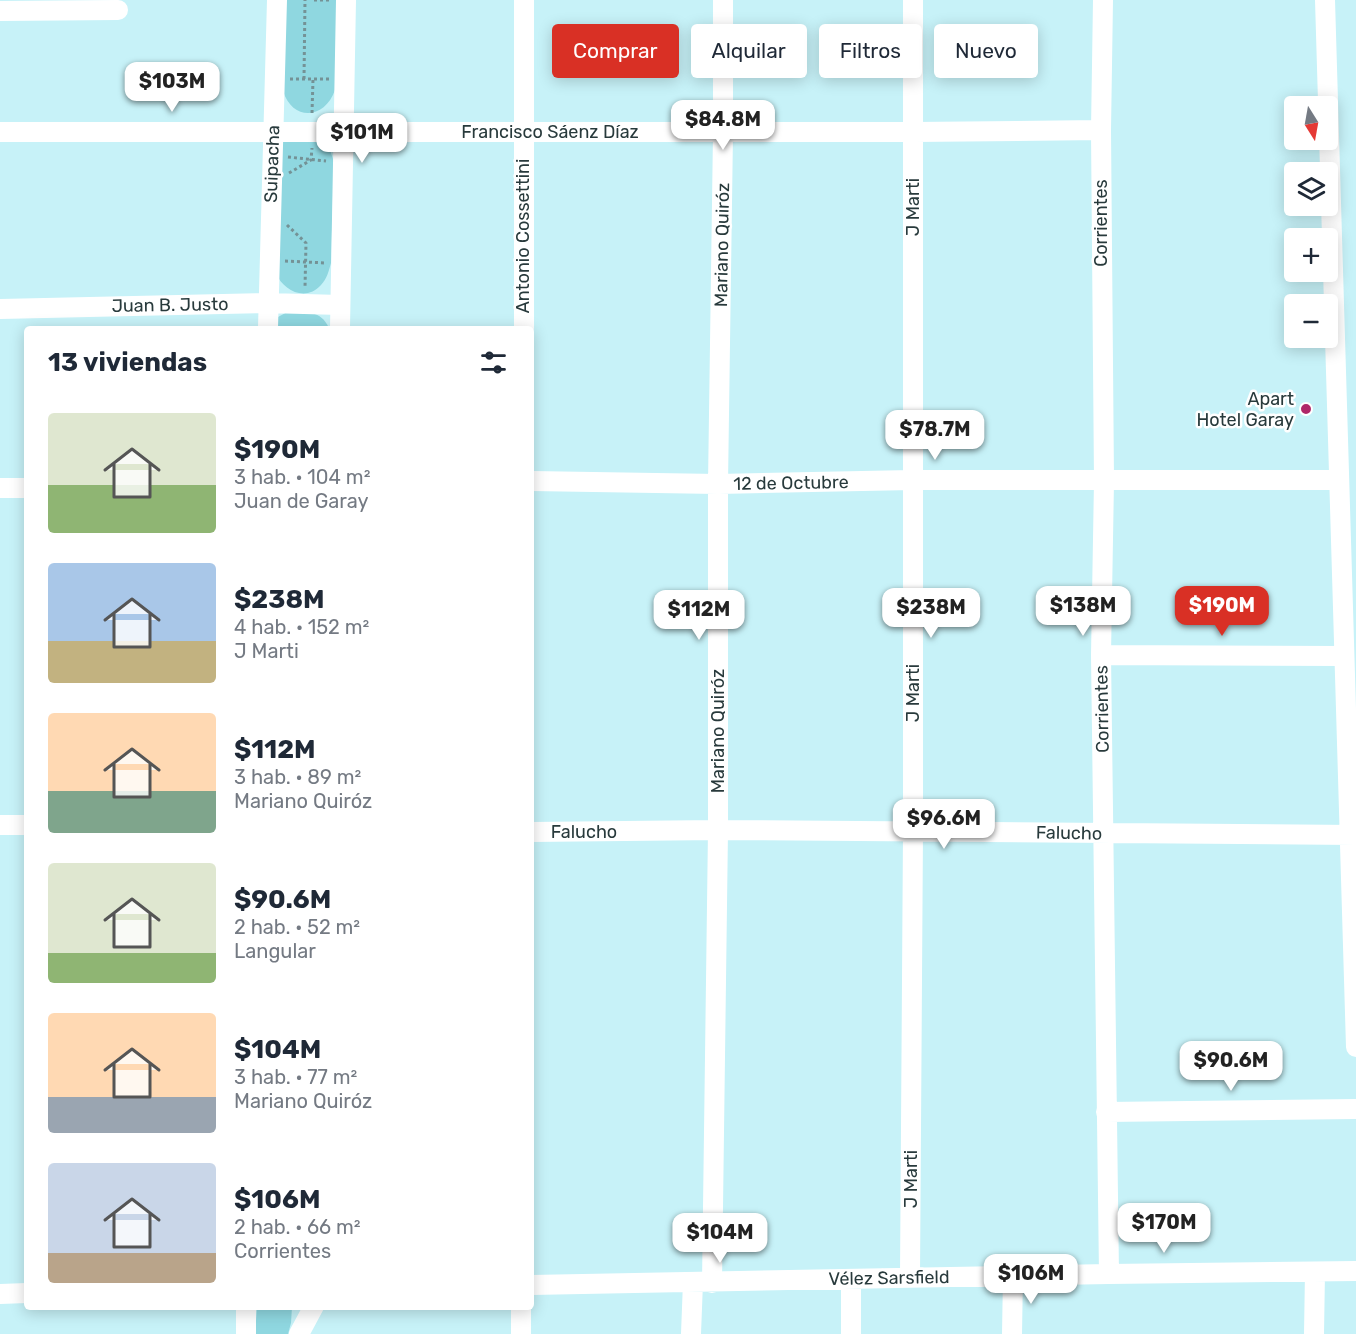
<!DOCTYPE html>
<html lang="es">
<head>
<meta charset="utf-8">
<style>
	body { margin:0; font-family:Rubik,sans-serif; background:#f2f2f3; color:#1f2937; height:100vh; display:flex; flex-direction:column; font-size:22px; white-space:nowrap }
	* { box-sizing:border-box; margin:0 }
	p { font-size:20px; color:#747a83 }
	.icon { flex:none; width:33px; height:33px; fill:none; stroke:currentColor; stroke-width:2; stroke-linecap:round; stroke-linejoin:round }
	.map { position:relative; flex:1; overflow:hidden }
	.details { position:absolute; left:24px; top:326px; width:510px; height:984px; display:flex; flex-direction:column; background:#fff; border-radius:6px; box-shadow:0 3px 15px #0003 }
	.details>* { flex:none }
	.guide { position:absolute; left:552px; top:24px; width:570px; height:54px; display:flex; gap:12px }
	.needle { width:39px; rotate:169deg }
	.buttons { position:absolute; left:1284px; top:96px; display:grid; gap:12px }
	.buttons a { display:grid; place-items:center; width:54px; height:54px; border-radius:6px; background:#fff; box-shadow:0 3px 15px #0003; font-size:30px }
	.price { position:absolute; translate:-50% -51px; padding:0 14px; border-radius:12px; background:#fff; color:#222; font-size:20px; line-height:39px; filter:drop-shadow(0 2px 3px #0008) }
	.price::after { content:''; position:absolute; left:50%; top:36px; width:18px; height:14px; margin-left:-9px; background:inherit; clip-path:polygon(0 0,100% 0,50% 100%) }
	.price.current { background:#d93025; color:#fff }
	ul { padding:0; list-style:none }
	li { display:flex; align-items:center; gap:18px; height:150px; padding:0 24px }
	li span { display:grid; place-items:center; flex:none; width:168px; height:120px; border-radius:6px; color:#555 }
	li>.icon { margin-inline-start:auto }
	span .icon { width:72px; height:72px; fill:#fffc; stroke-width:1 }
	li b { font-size:26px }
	h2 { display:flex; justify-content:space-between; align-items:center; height:72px; padding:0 24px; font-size:26px }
	.tag { padding:0 21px; border-radius:6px; background:#fff; box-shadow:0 3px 15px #0003; font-size:21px; line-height:54px }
	.tag.current { background:#d93025; color:#fff }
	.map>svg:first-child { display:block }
	.green { fill:#8fd7e0 }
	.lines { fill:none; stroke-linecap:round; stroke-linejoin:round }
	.path { stroke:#749296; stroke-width:3; stroke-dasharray:3 3; stroke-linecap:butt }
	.minor { stroke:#fff; stroke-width:20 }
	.poi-dot { fill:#af2769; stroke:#fff; stroke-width:2 }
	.labels { text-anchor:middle; stroke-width:5; stroke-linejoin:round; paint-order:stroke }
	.street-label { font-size:18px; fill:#283a3c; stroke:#fff }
	.poi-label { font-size:18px; fill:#283a3c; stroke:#fff; text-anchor:end }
</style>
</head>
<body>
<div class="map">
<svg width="1356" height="1334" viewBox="0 0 1356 1334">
	<rect width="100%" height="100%" fill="#c7f2f8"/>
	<!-- green -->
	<path class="green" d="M284,0H337L335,90C325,119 293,122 283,91Z
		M287,137H320L328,144L334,162L331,263C329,270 327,279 321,285C306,302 283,291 276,273L280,145Z
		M289,311C306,312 321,310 329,328H272L278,317Z
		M257,1307H292L291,1323L288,1334H255Z"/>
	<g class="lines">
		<!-- path -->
		<path class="path" d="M314,0H329
			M290,79H329
			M304,79L305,0
			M312,113L313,79
			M288,157L326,161
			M289,173L311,160L312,148
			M287,225L306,243L305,288
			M285,261L326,263"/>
		<!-- minor -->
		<path class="minor" d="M1103,0L1101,130L1104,481L1101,655L1109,1274
			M1325,0L1356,1047
			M0,11L118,10
			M0,132H914L1101,130
			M0,309L268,303L340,305
			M268,328L277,0
			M340,328L346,0
			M524,328V0
			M531,481L718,484L912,480H1339
			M0,488H27
			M1101,655L1344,656
			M0,825H27
			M531,832L718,830L1356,835
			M1106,1112L1356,1109
			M910,1277L913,831V0
			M712,1283L718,830V484L723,133V0
			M531,1285L1109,1274L1356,1271
			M0,1294L27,1293
			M521,1306V1334
			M246,1334V1306
			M299,1334L314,1306
			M691,1334L693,1282
			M851,1334V1279
			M1012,1334L1013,1276
			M1314,1334L1315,1272"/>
	</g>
	<!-- markers -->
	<circle class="poi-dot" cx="1306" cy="409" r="6"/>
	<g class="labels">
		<!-- street labels -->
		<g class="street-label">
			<text x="550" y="138">Francisco Sáenz Díaz</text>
			<text transform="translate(272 164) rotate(-88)" y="6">Suipacha</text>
			<text transform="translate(913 207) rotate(-90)" y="6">J Marti</text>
			<text transform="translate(1101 223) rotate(-90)" y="6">Corrientes</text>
			<text transform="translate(523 236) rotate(-90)" y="6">Antonio Cossettini</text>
			<text transform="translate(722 245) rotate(-89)" y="6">Mariano Quiróz</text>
			<text transform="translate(170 305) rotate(-1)" y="6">Juan B. Justo</text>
			<text transform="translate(791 483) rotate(-1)" y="6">12 de Octubre</text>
			<text transform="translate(913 693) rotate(-90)" y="6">J Marti</text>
			<text transform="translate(1102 709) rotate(-91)" y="6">Corrientes</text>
			<text transform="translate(718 731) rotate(-90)" y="6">Mariano Quiróz</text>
			<text x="584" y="838">Falucho</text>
			<text transform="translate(1069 833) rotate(1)" y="6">Falucho</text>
			<text transform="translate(911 1179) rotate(-90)" y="6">J Marti</text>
			<text transform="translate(889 1278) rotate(-1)" y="6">Vélez Sarsfield</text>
		</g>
		<!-- poi labels -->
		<g class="poi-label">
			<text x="1294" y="405">Apart<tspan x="1294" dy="21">Hotel Garay</tspan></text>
		</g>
	</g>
</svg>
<div class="buttons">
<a><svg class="needle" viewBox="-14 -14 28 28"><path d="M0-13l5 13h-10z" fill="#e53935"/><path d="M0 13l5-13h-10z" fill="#747a83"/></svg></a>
<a><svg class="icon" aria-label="layers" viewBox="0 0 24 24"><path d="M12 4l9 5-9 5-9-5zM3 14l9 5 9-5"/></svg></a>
<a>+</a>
<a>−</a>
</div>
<b class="price" style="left:172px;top:113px">$103M</b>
<b class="price" style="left:723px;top:151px">$84.8M</b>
<b class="price" style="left:362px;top:164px">$101M</b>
<b class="price" style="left:935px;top:461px">$78.7M</b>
<b class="price" style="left:1083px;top:637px">$138M</b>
<b class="price current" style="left:1222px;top:637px">$190M</b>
<b class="price" style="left:931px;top:639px">$238M</b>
<b class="price" style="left:699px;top:641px">$112M</b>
<b class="price" style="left:944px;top:850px">$96.6M</b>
<b class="price" style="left:1231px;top:1092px">$90.6M</b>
<b class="price" style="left:1164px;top:1254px">$170M</b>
<b class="price" style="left:720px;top:1264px">$104M</b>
<b class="price" style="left:1031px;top:1305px">$106M</b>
<div class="guide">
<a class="tag current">Comprar</a>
<a class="tag">Alquilar</a>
<a class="tag">Filtros</a>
<a class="tag">Nuevo</a>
</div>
<section class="details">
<h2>13 viviendas<svg class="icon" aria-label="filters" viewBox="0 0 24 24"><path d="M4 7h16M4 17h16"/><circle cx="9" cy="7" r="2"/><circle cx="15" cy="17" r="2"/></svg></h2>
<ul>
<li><span style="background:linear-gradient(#dfe7d0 60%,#8fb573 0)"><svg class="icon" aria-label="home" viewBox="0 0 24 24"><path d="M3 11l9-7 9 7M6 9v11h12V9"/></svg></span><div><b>$190M</b><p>3 hab. · 104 m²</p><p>Juan de Garay</p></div></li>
<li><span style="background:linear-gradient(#a9c7e8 65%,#c2b280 0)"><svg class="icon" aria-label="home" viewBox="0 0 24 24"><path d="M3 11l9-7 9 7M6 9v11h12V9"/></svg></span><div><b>$238M</b><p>4 hab. · 152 m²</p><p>J Marti</p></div></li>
<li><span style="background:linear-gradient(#ffd9b3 65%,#7fa58c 0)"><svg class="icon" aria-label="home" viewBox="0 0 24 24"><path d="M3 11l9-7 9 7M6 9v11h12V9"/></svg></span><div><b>$112M</b><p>3 hab. · 89 m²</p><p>Mariano Quiróz</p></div></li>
<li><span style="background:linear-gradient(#dfe7d0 75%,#8fb573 0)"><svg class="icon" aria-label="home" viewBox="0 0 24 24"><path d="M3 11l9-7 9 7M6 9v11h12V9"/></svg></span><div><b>$90.6M</b><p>2 hab. · 52 m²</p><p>Langular</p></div></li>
<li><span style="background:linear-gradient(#ffd9b3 70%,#9aa5b1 0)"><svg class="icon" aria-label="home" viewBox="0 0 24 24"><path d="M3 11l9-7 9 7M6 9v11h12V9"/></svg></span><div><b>$104M</b><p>3 hab. · 77 m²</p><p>Mariano Quiróz</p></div></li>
<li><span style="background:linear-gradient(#c9d6e8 75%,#b9a48a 0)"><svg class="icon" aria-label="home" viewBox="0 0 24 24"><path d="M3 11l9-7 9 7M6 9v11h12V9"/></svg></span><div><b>$106M</b><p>2 hab. · 66 m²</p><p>Corrientes</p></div></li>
</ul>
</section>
</div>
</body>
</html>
